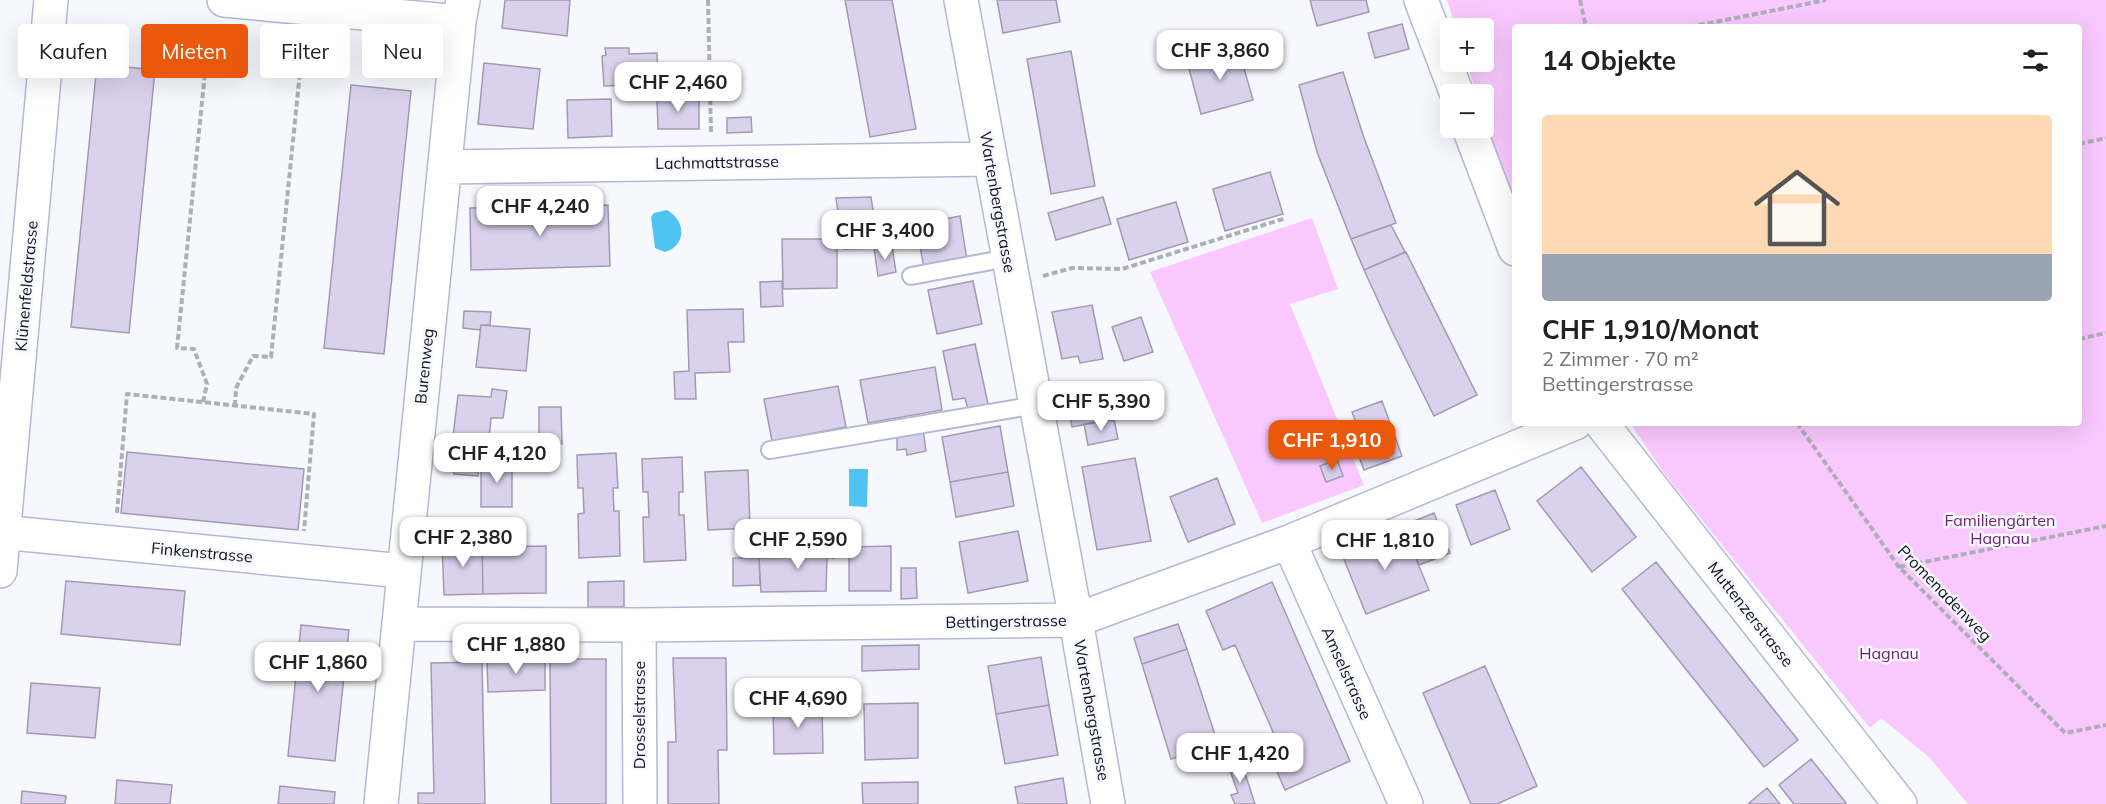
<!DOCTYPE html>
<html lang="de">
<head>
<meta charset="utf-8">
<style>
	body { margin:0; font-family:Mulish,sans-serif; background:#f6f6f6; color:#202124; height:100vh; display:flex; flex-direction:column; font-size:22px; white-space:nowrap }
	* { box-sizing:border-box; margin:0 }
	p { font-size:20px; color:#757577 }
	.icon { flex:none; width:33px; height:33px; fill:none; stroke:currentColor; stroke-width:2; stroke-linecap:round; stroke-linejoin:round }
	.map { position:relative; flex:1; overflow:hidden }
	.details { position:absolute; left:1512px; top:24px; width:570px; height:402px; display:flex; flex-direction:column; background:#fff; border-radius:6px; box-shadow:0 6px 24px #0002 }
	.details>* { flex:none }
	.top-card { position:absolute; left:18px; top:24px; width:570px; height:54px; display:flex; gap:12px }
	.controls { position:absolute; left:1440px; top:18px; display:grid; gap:12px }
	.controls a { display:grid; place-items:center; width:54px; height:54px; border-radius:6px; background:#fff; box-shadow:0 6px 24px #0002; font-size:30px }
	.price { position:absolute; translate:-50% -51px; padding:0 14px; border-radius:12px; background:#fff; color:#222; font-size:20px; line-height:39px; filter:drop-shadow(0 2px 3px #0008) }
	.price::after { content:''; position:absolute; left:50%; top:36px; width:18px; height:14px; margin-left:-9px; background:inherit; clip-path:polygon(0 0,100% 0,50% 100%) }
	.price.active { background:#ea580c; color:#fff }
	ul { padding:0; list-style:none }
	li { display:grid; align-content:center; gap:12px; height:318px; padding:0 30px }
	li span { display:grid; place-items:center; height:186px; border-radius:6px; color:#555 }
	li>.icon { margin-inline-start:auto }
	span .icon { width:108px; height:108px; fill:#fffc; stroke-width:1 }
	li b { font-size:26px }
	h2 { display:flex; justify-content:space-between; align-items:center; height:72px; padding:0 30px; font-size:26px }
	.pill { padding:0 21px; border-radius:6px; background:#fff; box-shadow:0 6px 24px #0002; font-size:21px; line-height:54px }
	.pill.active { background:#ea580c; color:#fff }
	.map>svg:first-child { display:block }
	.green { fill:#f9c8fe }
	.water { fill:#50c3f2 }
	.building { fill:#dad1ec; stroke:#a29ab3; stroke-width:1.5 }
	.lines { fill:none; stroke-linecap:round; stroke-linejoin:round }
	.service-casing { stroke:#b3b9d3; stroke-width:20 }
	.minor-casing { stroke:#b3b9d3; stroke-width:36 }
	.path { stroke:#aeafb6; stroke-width:4; stroke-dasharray:6 3; stroke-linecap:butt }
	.service { stroke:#fff; stroke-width:16 }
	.minor { stroke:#fff; stroke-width:33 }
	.labels { text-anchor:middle; stroke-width:5; stroke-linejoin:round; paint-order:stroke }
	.street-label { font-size:16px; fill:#0f111a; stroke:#f7f8fe }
	.park-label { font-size:16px; fill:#6c1f75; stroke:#f7f8fe }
</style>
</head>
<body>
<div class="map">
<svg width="2106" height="804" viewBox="0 0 2106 804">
	<rect width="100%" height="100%" fill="#f7f8fe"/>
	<!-- green -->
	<path class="green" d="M1447,0H2106V804H1968L1929,757L1881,718L1870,728L1664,473L1630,423H2079V27H1515V211L1484,116V94H1477L1466,62H1484V28H1456Z
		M1312,218L1338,289L1290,304L1364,485L1262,523L1150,272Z"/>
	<!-- water -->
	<path class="water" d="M667,210C686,221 687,245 665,252L655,248L651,217L654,213Z
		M849,469H868L867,507L849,506Z"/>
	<!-- building -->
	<path class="building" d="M505,0H570L567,36L502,28Z
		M845,0H892L916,129L870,137Z
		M997,0H1056L1060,22L1003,33Z
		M1310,0H1366L1369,12L1317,26Z
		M1402,24L1409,49L1375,58L1368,33Z
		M1238,47L1253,100L1201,114L1187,61Z
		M605,48H629V54L657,53L658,84L604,86L602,56L606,55Z
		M1071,51L1095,186L1051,194L1027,59Z
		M484,63L540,69L533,129L478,124Z
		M97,64L155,70L129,333L71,327Z
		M1343,72L1363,135L1396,223L1351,239L1317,152L1299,85Z
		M351,85L411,91L384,354L324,348Z
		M657,98H699V129H658Z
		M611,99L612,136L568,138L567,100Z
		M751,117L752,132L727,133V118Z
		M1270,172L1283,214L1225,231L1213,189Z
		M871,197L879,248L843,249L836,198Z
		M1103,197L1111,224L1056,240L1048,213Z
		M1176,202L1188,242L1129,260L1117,219Z
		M608,205L610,266L471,270L470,208Z
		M960,216L967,260L924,268L916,225Z
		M1391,225L1405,252L1364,270L1351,239Z
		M782,239H837V288L783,289Z
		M892,246L896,272L878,276L874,248Z
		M1406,252L1477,395L1434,416L1392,331L1364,270Z
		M782,281L783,306L761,307L760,282Z
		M973,281L982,324L937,334L928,290Z
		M1092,305L1103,359L1080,363L1078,356L1062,359L1052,312Z
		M743,309L744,342H728L730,372L695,373L696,399H675L674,372L689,371L687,310Z
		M464,311L491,312L490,325H481L480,330L463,328Z
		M1141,317L1153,352L1124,361L1112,327Z
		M481,325L530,329L526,371L476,367Z
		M975,344L988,404L968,409L965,398L953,400L943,351Z
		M935,367L942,410L868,423L860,380Z
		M1103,384L1105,393L1122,389L1127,417L1072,427L1065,390Z
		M838,386L846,427L772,441L764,399Z
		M492,389L507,391L503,418H491L489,440L453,437L458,395L491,397Z
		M1382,401L1402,456L1364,470L1346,423L1355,420L1352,412Z
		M539,407H561L562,444H539Z
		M1114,419L1118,439L1088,445L1084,424Z
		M1325,422L1333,441L1318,447L1310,428Z
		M1000,426L1008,472L950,482L942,437Z
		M923,429L926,451L907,455L906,449L897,450V434Z
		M457,450L480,452L478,476L454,474Z
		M127,452L304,469L298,530L121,513Z
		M616,453L618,488H613L614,511H619L620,556L579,558L578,514L584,513L583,488H578L577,455Z
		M682,457L683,492H679V515H684L686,560L644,562L643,517H649L648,492H643L642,459Z
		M1135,458L1151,541L1097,550L1082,467Z
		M1337,459L1343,476L1326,482L1320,466Z
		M512,461V507H481V462Z
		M1581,467L1636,537L1592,572L1537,501Z
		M748,470L750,528L708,530L705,472Z
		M1008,472L1014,506L956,517L950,482Z
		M1217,478L1235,524L1188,542L1170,497Z
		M1495,490L1510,529L1471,545L1456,505Z
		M1434,513L1450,553L1419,565L1402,526Z
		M1403,528L1429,590L1366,614L1341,552Z
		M1018,531L1028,581L968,593L959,542Z
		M808,540H833V558L827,557L826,591L761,592L759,558L807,557Z
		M482,541L483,594L444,595L442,542Z
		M546,546V593L483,594L482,547Z
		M891,546V591H849V547Z
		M733,558H759L760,585L733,586Z
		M1656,562L1798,740L1764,767L1622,589Z
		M901,568H916L917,598L901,599Z
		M66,581L185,591L180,645L61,634Z
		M624,581V607H588V582Z
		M1272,582L1350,761L1285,790L1269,753L1280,748L1235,645L1223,650L1206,611Z
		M1178,624L1187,649L1142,664L1134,638Z
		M301,625L349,630L335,761L288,756Z
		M919,645V669L862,671V646Z
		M1187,649L1218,744L1171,759L1142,664Z
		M1041,657L1049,705L996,714L988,666Z
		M545,658V690L488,692L487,660Z
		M673,658H726L727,750H718L719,804H668V742H676Z
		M550,659H606V804H551Z
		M482,662L485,804H418V793H434L431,663Z
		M1485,666L1537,786L1497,804H1471L1423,693Z
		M31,683L100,688L95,738L27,733Z
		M918,703V758L865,760L864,704Z
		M822,704L823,753L774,754L773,705Z
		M1049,705L1058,755L1005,764L996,714Z
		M1240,758L1255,804H1235L1231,795L1238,793L1227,762Z
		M1811,759L1846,803L1845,804H1794L1779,785Z
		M1063,778L1067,804H1018L1015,787Z
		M117,780L172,785L170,804H115Z
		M918,782V804H863L862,783Z
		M280,786L335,792L334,804H278Z
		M1767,788L1780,804H1748Z
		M22,791L66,796L65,804H21Z"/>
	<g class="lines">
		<!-- service casing -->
		<g class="service-casing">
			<path id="service" d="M911,276L1008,258
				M770,450L1036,405"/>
		</g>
		<!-- minor casing -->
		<g class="minor-casing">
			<path id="minor" d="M224,0L459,22
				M961,0L1076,620L1108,804
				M1421,0L1457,94
				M1469,128L1515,249
				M445,167L990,159
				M1601,423L1900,804
				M0,532L403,571
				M1289,542L1406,804
				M0,571L51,0
				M400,624L639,625L1076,620L1289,542L1575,423
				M639,625L640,804
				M381,804L459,22L463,0"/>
		</g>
		<!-- path -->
		<path class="path" d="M708,0L711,132
			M1580,0L1586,27
			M1690,27L1826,0
			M2079,144L2106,138
			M1043,276L1072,268L1122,269L1286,218
			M2079,339L2106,333
			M203,402L207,384L194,349L177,348L208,43L229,44L230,33
			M235,406L236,388L253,356L271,357L302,52L276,50L275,35
			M1797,423L1899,567L2065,733L2106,725
			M117,513L127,394L314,414L304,531
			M1899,567L2106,526"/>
		<!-- service -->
		<use href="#service" class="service"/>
		<!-- minor -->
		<use href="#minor" class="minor"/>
	</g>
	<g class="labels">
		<!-- street labels -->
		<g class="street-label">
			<text transform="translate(717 162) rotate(-1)" y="6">Lachmattstrasse</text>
			<text transform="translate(998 202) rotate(80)" y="6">Wartenbergstrasse</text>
			<text transform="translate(26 286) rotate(-85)" y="6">Klünenfeldstrasse</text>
			<text transform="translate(424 366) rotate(-84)" y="6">Burenweg</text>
			<text transform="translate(202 552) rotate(5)" y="6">Finkenstrasse</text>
			<text transform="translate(1945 593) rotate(46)" y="6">Promenadenweg</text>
			<text transform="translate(1751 614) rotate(52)" y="6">Muttenzerstrasse</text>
			<text transform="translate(1006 621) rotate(-1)" y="6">Bettingerstrasse</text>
			<text transform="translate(1347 673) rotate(66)" y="6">Amselstrasse</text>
			<text transform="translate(1092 710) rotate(80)" y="6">Wartenbergstrasse</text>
			<text transform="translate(639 715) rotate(-90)" y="6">Drosselstrasse</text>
		</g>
		<!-- park labels -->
		<g class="park-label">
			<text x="2000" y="526">Familiengärten<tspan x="2000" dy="18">Hagnau</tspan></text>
			<text x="1889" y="659">Hagnau</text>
		</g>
	</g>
</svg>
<div class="controls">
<a>+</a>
<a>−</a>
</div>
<b class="price" style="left:1220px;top:81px">CHF 3,860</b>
<b class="price" style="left:678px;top:113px">CHF 2,460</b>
<b class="price" style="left:540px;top:237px">CHF 4,240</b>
<b class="price" style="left:885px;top:261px">CHF 3,400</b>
<b class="price" style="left:1101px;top:432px">CHF 5,390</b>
<b class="price active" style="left:1332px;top:471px">CHF 1,910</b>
<b class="price" style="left:497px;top:484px">CHF 4,120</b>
<b class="price" style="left:463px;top:568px">CHF 2,380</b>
<b class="price" style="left:798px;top:570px">CHF 2,590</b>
<b class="price" style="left:1385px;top:571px">CHF 1,810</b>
<b class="price" style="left:516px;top:675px">CHF 1,880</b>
<b class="price" style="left:318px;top:693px">CHF 1,860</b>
<b class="price" style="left:798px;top:729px">CHF 4,690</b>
<b class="price" style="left:1240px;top:784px">CHF 1,420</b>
<div class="top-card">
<a class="pill">Kaufen</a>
<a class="pill active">Mieten</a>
<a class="pill">Filter</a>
<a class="pill">Neu</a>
</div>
<section class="details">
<h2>14 Objekte<svg class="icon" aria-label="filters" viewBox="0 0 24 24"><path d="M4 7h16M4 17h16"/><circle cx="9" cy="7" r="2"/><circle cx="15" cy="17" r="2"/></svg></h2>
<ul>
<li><span style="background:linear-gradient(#ffd9b3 75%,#9aa5b1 0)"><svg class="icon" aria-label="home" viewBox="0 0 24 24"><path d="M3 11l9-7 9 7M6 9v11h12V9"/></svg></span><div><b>CHF 1,910/Monat</b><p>2 Zimmer · 70 m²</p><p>Bettingerstrasse</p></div></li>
</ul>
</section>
</div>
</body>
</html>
